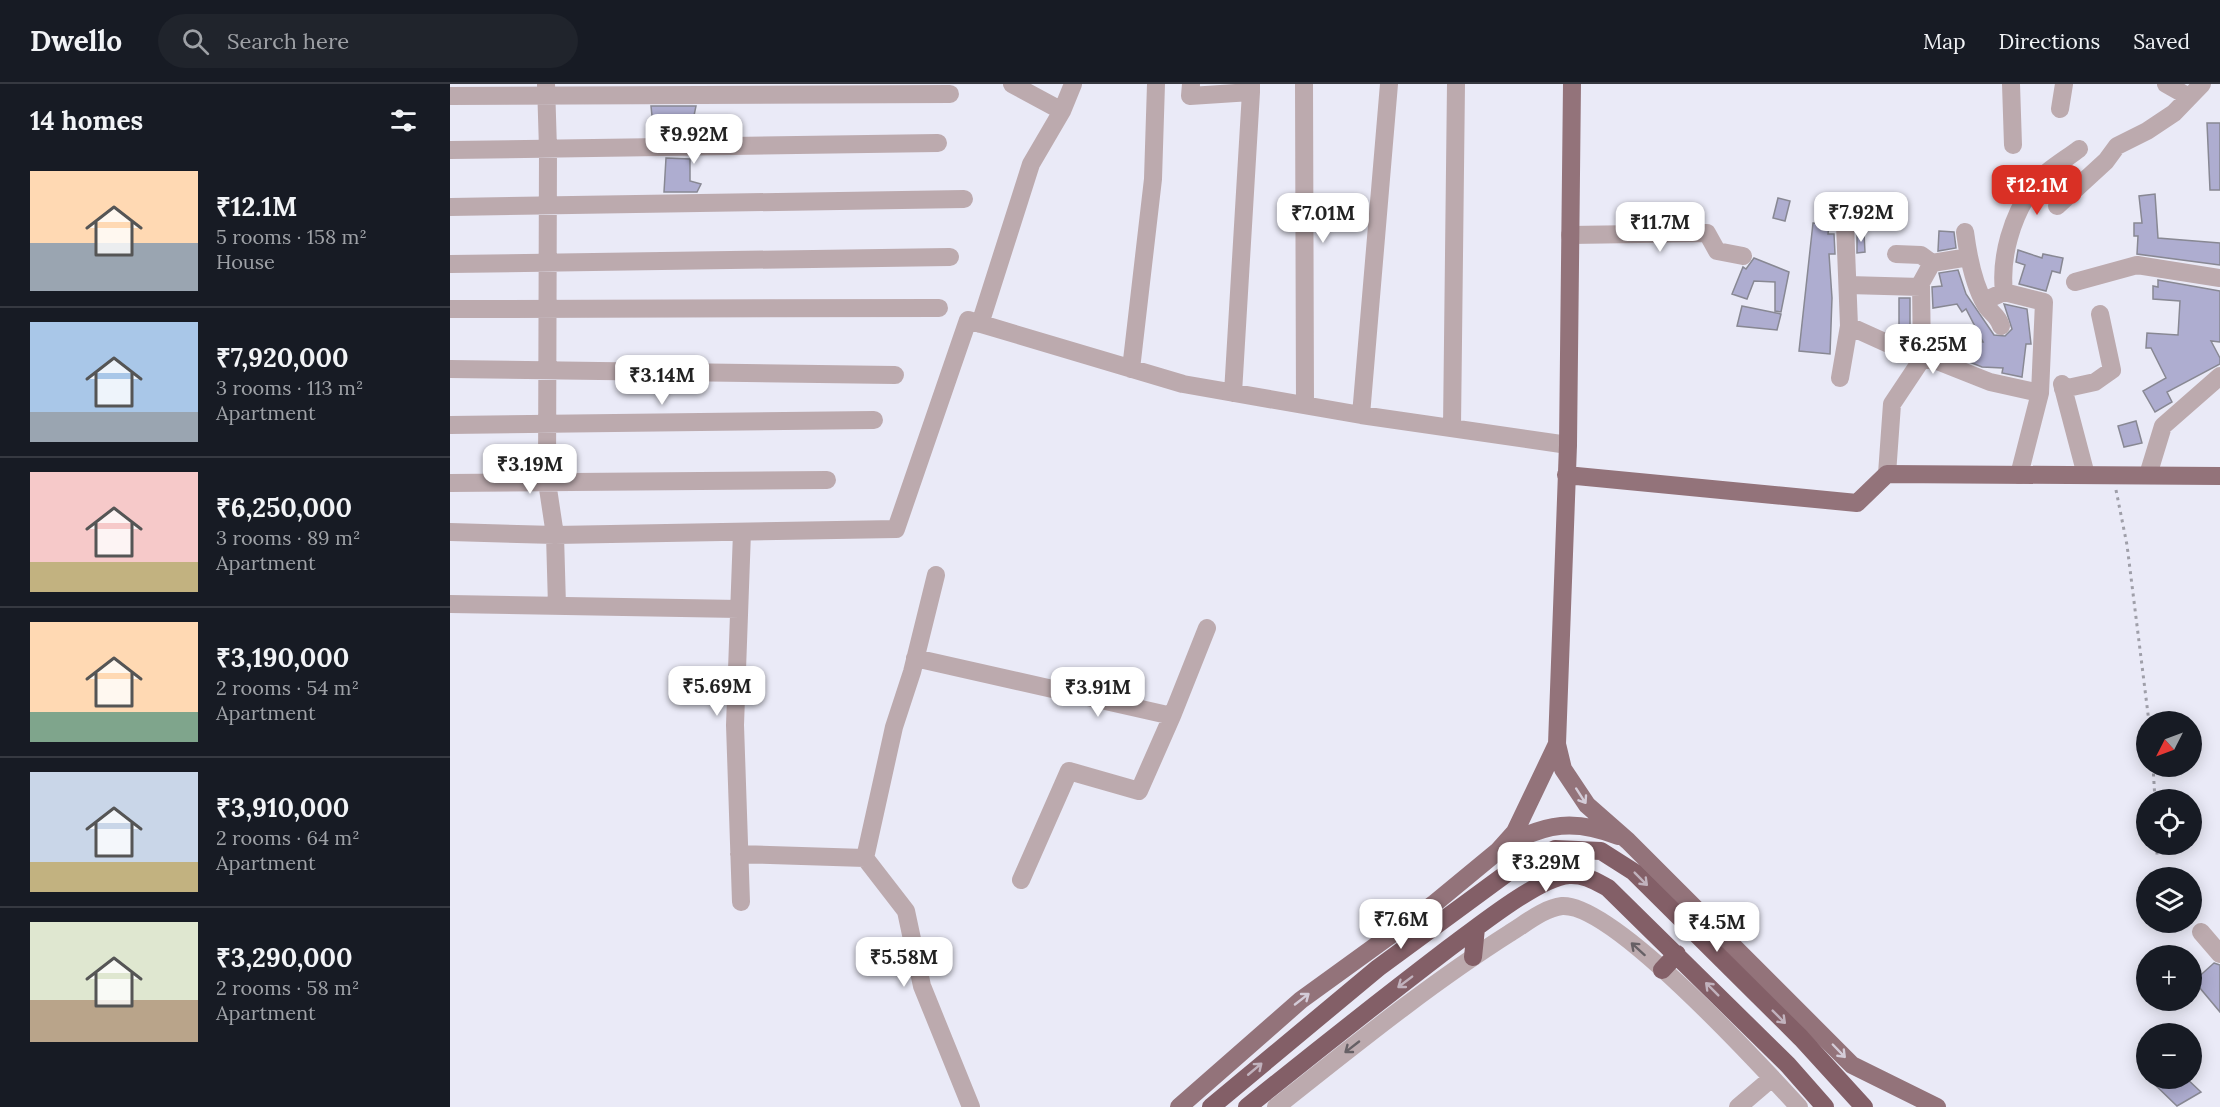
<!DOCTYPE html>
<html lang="en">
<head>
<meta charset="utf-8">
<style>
	body { margin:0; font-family:Lora,serif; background:#20242c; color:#f1f3f6; height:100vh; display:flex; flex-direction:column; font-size:22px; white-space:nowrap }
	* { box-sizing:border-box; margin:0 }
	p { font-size:20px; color:#9ea1a6 }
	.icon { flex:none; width:33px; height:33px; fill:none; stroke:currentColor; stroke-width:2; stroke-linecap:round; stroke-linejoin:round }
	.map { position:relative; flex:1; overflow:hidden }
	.details { display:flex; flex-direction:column; background:#171b24; width:450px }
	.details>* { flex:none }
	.needle { width:39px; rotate:228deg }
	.tools { position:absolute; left:1686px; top:627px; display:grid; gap:12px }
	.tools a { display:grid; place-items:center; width:66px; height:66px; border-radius:50%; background:#171b24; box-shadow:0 3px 15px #0003; font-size:30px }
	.price { position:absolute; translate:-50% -51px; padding:0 14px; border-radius:12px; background:#fff; color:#222; font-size:20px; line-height:39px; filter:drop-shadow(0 2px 3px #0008) }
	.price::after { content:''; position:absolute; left:50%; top:36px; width:18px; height:14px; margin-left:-9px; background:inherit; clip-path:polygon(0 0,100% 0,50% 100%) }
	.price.selected { background:#d93025; color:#fff }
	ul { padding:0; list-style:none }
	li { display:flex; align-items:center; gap:18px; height:150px; padding:0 30px }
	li+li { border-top:2px solid #363941 }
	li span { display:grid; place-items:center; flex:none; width:168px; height:120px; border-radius:0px; color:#555 }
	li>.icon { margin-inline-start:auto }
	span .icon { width:72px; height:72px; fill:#fffc; stroke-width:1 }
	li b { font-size:26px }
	h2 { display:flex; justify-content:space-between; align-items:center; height:72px; padding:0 30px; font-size:26px }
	header { display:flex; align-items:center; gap:36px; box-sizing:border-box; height:84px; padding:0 30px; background:#171b24; border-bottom:2px solid #363941 }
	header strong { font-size:28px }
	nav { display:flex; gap:33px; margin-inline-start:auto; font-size:21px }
	.search { width:420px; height:54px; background:#20242c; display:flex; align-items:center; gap:15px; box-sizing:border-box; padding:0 21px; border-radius:33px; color:#9ea1a6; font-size:22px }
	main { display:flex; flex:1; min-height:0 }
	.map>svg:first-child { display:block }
	.building { fill:#aeadd0; stroke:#888893; stroke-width:1.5 }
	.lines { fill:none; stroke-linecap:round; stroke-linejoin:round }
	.path { stroke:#9f9fa9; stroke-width:3; stroke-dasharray:3 4.5; stroke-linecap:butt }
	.minor { stroke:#bcaaae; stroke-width:18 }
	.major { stroke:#93737a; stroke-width:18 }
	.highway { stroke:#835f67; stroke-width:18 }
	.oneway { stroke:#d4ccd8 }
	.oneway2 { stroke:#c1b2bd }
	.oneway3 { stroke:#666065 }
</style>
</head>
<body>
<header>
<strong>Dwello</strong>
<div class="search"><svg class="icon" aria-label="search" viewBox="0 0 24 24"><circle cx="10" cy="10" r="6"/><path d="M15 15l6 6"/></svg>Search here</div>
<nav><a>Map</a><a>Directions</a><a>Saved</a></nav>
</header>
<main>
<section class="details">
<h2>14 homes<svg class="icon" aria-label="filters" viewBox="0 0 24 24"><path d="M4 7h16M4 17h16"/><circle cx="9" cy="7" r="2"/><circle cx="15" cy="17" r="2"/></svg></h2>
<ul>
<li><span style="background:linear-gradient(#ffd9b3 60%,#9aa5b1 0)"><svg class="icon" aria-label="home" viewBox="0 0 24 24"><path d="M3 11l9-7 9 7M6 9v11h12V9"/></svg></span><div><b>₹12.1M</b><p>5 rooms · 158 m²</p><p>House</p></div></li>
<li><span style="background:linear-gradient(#a9c7e8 75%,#9aa5b1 0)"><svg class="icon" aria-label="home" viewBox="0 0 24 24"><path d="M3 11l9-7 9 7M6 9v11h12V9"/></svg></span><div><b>₹7,920,000</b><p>3 rooms · 113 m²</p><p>Apartment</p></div></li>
<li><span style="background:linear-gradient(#f6c9c9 75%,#c2b280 0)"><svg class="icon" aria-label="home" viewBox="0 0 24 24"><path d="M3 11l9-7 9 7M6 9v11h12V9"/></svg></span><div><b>₹6,250,000</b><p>3 rooms · 89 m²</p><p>Apartment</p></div></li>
<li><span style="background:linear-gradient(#ffd9b3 75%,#7fa58c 0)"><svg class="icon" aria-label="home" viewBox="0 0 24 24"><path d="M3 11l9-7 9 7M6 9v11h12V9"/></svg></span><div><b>₹3,190,000</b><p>2 rooms · 54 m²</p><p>Apartment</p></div></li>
<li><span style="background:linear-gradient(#c9d6e8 75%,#c2b280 0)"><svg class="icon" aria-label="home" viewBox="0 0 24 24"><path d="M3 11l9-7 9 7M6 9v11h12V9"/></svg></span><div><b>₹3,910,000</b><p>2 rooms · 64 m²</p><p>Apartment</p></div></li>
<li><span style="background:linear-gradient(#dfe7d0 65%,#b9a48a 0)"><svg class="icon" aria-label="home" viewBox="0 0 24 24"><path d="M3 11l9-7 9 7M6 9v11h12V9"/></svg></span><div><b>₹3,290,000</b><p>2 rooms · 58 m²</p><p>Apartment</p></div></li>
</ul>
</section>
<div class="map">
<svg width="1770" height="1023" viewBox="0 0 1770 1023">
	<rect width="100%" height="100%" fill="#eaeaf7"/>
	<!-- building -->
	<path class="building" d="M201,22H246L240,51L204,52Z
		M1757,39H1770V106H1760Z
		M216,74L240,75V97L251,100L247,108H214Z
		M1705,110L1708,154L1770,159V181L1687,170L1688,152H1684V139H1692L1689,112Z
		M1328,114L1340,117L1335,137L1323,134Z
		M1363,139L1379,140L1378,150H1384L1385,170H1379L1382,214L1380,270L1349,267Z
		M1489,147L1504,148L1506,164L1488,167Z
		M1407,149H1414L1415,168L1407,169Z
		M1568,166L1592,174L1593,170L1613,174L1610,189L1602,187L1596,207L1569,200L1575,181L1566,178Z
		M1304,174L1339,188L1331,228L1325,227V198L1304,197L1297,215L1282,210L1293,183L1296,185Z
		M1508,186L1516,210L1544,251L1555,252L1562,245L1554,220L1577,225L1581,260H1576L1572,293L1552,289L1553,284L1532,283L1489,266V256L1533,258L1516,225L1512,228L1507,220L1483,224L1482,203L1492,202L1489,189Z
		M1708,196L1770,207V258L1761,257L1770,274V280L1717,308L1722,318L1705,328L1693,307L1716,294L1701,264H1696L1697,249L1728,251L1730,217L1703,215V202L1708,203Z
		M1449,214H1460V248H1449Z
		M1292,222L1331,230L1327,246L1287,242Z
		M1686,337L1692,359L1674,363L1668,342Z
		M1764,879L1770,881V928L1744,897Z
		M1698,994H1736L1751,1008L1727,1022Z"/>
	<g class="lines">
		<!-- path -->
		<path class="path" d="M1666,406L1677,461L1699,638
			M1703,682L1705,716
			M1707,760V772"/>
		<!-- minor -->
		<path class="minor" d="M96,0L98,65L97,398L105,451L446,445L518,236L733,300L911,331L1118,361
			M562,0L612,27
			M741,0L740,12L801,8V0
			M854,0L855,321
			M1561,0L1563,61
			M1716,0L1739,13
			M0,12L500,10
			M1610,25L1614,0
			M0,66L488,59
			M1607,122L1656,77L1667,62L1697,47L1724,29L1752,0
			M0,123L514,115
			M1515,148C1518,171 1523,199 1535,220C1540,229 1548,231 1551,242
			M1120,151L1257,149L1267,167L1293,172
			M1446,170L1471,171L1482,179L1519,173
			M0,180L500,173
			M1625,198L1687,181L1770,194
			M1398,201L1471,203
			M1554,208C1550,173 1562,132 1583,103C1593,88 1615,76 1629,65
			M1534,217L1554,208L1594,218L1590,309L1569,391
			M0,225L489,224
			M530,240L581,80L612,27L623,0
			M1399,242L1472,275L1487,277L1540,298L1590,309
			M0,285L445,291
			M681,285L703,95L706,0
			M1390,294L1399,242L1395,140
			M1612,300L1636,391
			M1613,305L1645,298L1662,286L1650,230
			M783,309L801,8
			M911,331L939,0
			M0,341L424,336
			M1002,343L1006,0
			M1437,390L1442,320L1472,275L1471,199L1482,179
			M1698,391L1713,342L1770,292
			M0,399L377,396
			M0,448L105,451L107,522
			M0,520L289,525
			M465,574L722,632L757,544
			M289,770L415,774L444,643L462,588L486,491
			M415,774L456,827L472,902L521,1023
			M571,796L619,687L689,707L722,632
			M291,818L285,641L292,448
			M1751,848L1770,870
			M826,1023C902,963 978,901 1060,849C1075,840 1094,824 1112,822C1163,819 1312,983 1349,1023
			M1288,1023L1322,994"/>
		<!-- major -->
		<path class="major" d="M1122,0L1118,361L1107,660L1113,685L1137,721L1178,757L1402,981L1487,1023
			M1116,391L1407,419L1437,390L1770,392
			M1057,761C1096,739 1125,735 1168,752
			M729,1023L851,916L985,819L1048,767L1065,748L1107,660"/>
		<!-- highway -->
		<path class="highway" d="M1023,873L1026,844
			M1212,886L1227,870
			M761,1023L928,884L1060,787L1105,765L1151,767L1184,788L1351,954L1414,1023
			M797,1023C864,969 931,916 999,864C1025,845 1089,793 1119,791C1134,790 1145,797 1158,804L1338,981L1375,1023"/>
	</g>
	<!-- one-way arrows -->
	<defs><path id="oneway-shaft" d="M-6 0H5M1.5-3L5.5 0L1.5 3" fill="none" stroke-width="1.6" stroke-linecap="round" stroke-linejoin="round" transform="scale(1.5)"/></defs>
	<g class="oneway">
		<use href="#oneway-shaft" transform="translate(1131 712) rotate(57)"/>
		<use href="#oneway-shaft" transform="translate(852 915) rotate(-38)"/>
		<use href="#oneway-shaft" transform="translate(1389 967) rotate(46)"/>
	</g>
	<g class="oneway2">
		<use href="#oneway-shaft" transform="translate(1191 795) rotate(45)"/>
		<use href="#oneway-shaft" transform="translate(955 898) rotate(143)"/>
		<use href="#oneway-shaft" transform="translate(1262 905) rotate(-135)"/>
		<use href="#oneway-shaft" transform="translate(1329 933) rotate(45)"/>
		<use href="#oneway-shaft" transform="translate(805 985) rotate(-40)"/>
	</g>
	<g class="oneway3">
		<use href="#oneway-shaft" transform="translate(1188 865) rotate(-138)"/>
		<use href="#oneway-shaft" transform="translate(902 963) rotate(142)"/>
	</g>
</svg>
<div class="tools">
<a><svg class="needle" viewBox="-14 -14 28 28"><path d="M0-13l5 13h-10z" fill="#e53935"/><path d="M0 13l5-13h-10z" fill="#9ea1a6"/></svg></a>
<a><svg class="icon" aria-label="locate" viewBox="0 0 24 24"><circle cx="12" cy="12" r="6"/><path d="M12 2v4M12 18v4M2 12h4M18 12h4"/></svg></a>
<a><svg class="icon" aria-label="layers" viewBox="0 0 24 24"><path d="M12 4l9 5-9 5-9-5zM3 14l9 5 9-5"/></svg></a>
<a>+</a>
<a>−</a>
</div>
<b class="price" style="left:244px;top:81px">₹9.92M</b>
<b class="price selected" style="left:1587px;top:132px">₹12.1M</b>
<b class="price" style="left:1411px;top:159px">₹7.92M</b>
<b class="price" style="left:873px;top:160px">₹7.01M</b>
<b class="price" style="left:1210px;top:169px">₹11.7M</b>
<b class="price" style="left:1483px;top:291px">₹6.25M</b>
<b class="price" style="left:212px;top:322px">₹3.14M</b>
<b class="price" style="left:80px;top:411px">₹3.19M</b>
<b class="price" style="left:267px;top:633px">₹5.69M</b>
<b class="price" style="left:648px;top:634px">₹3.91M</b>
<b class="price" style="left:1096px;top:809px">₹3.29M</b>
<b class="price" style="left:951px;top:866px">₹7.6M</b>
<b class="price" style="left:1267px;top:869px">₹4.5M</b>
<b class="price" style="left:454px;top:904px">₹5.58M</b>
</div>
</main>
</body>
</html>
